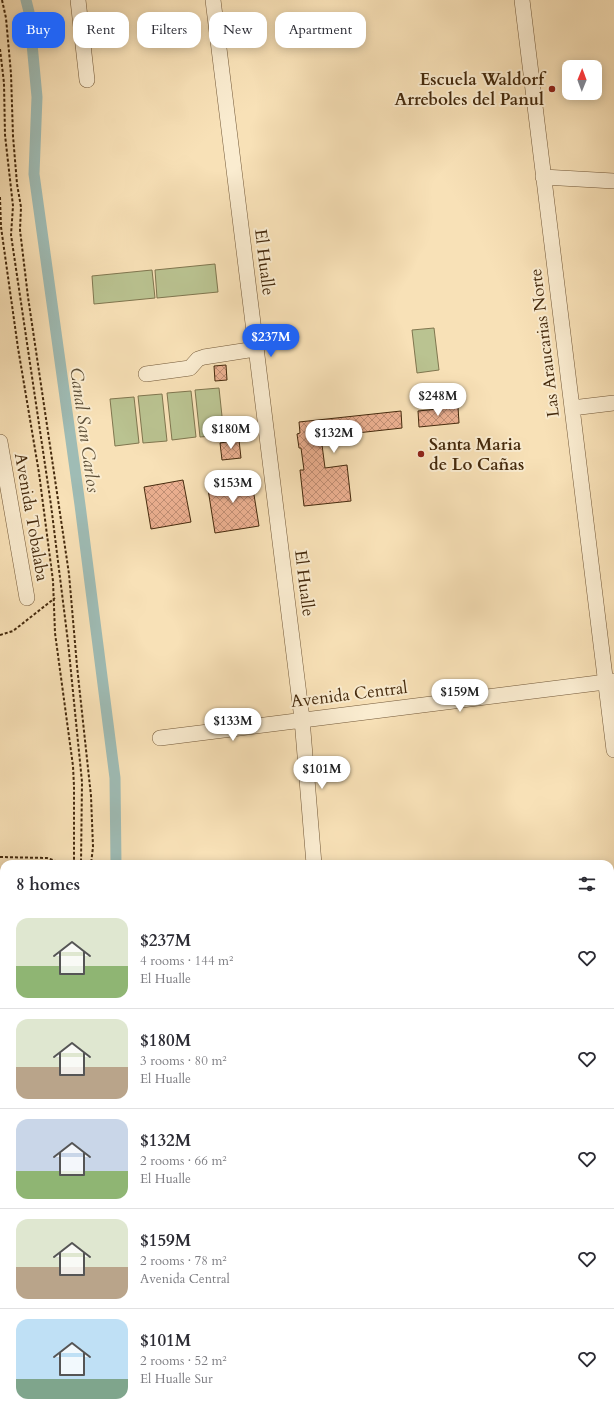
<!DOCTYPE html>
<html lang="en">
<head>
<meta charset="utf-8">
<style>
	body { margin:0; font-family:Cardo,serif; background:#f2f2f3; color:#2b2b33; height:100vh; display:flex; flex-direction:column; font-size:15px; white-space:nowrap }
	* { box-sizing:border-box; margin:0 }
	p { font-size:13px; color:#7c7c81 }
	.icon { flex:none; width:22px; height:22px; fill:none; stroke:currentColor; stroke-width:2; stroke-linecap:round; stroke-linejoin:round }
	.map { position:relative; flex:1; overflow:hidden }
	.sheet { position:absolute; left:0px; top:860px; width:614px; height:556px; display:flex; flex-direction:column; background:#fff; border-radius:12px 12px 0 0; box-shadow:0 2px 10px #0003 }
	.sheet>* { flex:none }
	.guide { position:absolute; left:12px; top:12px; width:400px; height:36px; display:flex; gap:8px }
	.needle { width:26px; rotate:1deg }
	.controls { position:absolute; left:562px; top:60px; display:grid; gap:8px }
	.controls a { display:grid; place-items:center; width:40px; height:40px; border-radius:8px; background:#fff; box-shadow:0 2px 10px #0003; font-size:20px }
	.price { position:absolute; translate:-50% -34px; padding:0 9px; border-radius:14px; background:#fff; color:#222; font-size:13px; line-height:26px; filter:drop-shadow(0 1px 2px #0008) }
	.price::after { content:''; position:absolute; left:50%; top:24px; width:12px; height:9px; margin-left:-6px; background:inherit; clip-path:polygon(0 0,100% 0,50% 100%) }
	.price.current { background:#2563eb; color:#fff }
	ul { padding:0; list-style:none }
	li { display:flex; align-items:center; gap:12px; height:100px; padding:0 16px }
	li+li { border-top:1px solid #e1e1e2 }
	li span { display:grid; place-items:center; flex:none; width:112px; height:80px; border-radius:12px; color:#555 }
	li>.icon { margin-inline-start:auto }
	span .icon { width:48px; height:48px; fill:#fffc; stroke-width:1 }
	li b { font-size:17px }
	h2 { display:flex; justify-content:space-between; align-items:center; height:48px; padding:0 16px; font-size:17px }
	.chip { padding:0 14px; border-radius:12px; background:#fff; box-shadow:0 2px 10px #0003; font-size:14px; line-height:36px }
	.chip.current { background:#2563eb; color:#fff }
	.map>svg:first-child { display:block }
	.pitch { fill:#bac391; stroke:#80764f }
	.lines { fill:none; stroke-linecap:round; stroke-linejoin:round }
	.canal { stroke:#9fbcb5; stroke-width:11 }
	.building { fill:url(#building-cross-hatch); stroke:#452a0d }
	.minor-casing { stroke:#725838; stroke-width:16 }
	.path { stroke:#452a0d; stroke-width:2; stroke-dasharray:3 2; stroke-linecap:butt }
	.minor { stroke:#faecd0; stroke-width:15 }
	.poi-dot { fill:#8f2418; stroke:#faecd0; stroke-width:1.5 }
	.labels { text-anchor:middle; stroke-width:4; stroke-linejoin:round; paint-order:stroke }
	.poi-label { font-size:17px; font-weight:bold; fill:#452a0d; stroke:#faecd0; text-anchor:end }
	.street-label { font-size:17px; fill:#452a0d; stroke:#faecd0 }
	.water-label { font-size:18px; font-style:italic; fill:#5c4e37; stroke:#faecd0 }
</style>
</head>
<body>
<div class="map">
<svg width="614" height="1416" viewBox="0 0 614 1416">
	<defs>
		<pattern id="building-cross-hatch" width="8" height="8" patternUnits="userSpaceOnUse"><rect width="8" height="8" fill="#ecb091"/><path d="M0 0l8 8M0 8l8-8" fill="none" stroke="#c18f75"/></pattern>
	</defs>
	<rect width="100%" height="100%" fill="#f8e1b7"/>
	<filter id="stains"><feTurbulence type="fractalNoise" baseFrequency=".005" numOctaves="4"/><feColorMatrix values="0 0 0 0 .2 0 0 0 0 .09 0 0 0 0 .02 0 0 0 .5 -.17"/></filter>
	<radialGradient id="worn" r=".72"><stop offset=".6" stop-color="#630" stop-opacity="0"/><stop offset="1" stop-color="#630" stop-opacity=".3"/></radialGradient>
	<!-- pitch -->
	<path class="pitch" d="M215,264L218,292L157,298L155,270Z
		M152,270L155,298L94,304L92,276Z
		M434,328L439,370L417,373L412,330Z
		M219,388L224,435L200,437L195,390Z
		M191,391L196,437L172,440L167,393Z
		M162,394L167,441L143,443L138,396Z
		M134,397L139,443L115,446L110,399Z"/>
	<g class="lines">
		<!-- canal -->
		<path class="canal" d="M26,0L29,12L37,97L34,174L80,505L115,778L116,864
			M170,1412V1416"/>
	</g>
	<!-- building -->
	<path class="building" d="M226,365L227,380L215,381L214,366Z
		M458,407L459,423L419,427L418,411Z
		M401,411L402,428L321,437L325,468L347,465L351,501L304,506L300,470H304L301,448H299L297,434L300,433L299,422Z
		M239,440L241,458L222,460L220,443Z
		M251,476L259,526L215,533L207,483Z
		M183,480L191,522L151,529L144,487Z"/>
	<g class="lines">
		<!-- minor casing -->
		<g class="minor-casing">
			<path id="minor" d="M78,0L87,80
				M213,0L302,719L314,864
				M522,0L614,750
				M543,177L614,181
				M146,374L190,368L198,359L204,357L256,349
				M572,408L614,403
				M0,442L27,598
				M160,738L614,681
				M610,1180L614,1177
				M217,1412V1416
				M417,1416L419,1412
				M514,1416V1412
				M599,1416L600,1412"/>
		</g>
		<!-- path -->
		<path class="path" d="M2,0L6,18L11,74L13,136L17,184L21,207L20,230L28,297L69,574L77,666L91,796L93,847L91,864
			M0,49L4,83L5,135L13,206L11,235L51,505L68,642L82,782L81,864
			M0,197L1,227L18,348L39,473L53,581L55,633L73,766L74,786V861L72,864
			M0,635L13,631L55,598
			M0,857L47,858L64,864
			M136,1416V1412"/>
		<!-- minor -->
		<use href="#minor" class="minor"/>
	</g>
	<!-- markers -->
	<g class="poi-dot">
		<circle cx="552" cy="89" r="4"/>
		<circle cx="421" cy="454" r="4"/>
	</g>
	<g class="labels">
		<!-- poi labels -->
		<g class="poi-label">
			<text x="544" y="85">Escuela Waldorf<tspan x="544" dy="20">Arreboles del Panul</tspan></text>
			<text x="429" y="450" text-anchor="start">Santa Maria<tspan x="429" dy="20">de Lo Cañas</tspan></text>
		</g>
		<!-- street labels -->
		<g class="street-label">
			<text transform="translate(265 262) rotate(83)" y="6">El Hualle</text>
			<text transform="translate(544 343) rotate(-97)" y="6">Las Araucarias Norte</text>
			<text transform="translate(32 517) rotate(80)" y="6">Avenida Tobalaba</text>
			<text transform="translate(305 583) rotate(83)" y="6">El Hualle</text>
			<text transform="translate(349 694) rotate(-7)" y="6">Avenida Central</text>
		</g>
		<!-- water labels -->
		<g class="water-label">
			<text transform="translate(85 430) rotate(82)" y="6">Canal San Carlos</text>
		</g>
	</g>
	<rect width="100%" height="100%" filter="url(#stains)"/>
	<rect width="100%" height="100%" fill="url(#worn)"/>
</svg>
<div class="controls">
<a><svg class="needle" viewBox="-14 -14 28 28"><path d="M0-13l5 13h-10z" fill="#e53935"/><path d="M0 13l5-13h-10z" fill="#7c7c81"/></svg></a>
</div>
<b class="price current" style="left:271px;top:358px">$237M</b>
<b class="price" style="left:438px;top:417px">$248M</b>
<b class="price" style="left:231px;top:450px">$180M</b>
<b class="price" style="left:334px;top:454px">$132M</b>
<b class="price" style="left:233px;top:504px">$153M</b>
<b class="price" style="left:460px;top:713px">$159M</b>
<b class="price" style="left:233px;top:742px">$133M</b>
<b class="price" style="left:322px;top:790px">$101M</b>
<div class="guide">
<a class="chip current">Buy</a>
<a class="chip">Rent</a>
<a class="chip">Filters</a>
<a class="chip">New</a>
<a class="chip">Apartment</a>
</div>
<section class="sheet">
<h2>8 homes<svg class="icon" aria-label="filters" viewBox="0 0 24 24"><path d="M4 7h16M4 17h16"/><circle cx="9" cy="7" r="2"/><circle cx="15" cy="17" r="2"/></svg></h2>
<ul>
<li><span style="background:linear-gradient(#dfe7d0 60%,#8fb573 0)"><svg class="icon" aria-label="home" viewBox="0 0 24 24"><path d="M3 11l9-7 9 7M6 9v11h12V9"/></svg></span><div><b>$237M</b><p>4 rooms · 144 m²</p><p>El Hualle</p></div><svg class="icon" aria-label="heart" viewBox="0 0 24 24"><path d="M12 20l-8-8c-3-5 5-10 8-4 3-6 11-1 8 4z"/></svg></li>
<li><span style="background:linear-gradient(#dfe7d0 60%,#b9a48a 0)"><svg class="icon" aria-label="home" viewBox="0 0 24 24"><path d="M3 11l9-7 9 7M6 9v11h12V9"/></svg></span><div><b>$180M</b><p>3 rooms · 80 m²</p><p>El Hualle</p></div><svg class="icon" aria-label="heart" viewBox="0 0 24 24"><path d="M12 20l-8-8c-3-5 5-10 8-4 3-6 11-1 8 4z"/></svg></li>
<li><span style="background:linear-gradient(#c9d6e8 65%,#8fb573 0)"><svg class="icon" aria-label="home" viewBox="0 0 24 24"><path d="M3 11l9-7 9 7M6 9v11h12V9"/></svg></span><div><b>$132M</b><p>2 rooms · 66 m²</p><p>El Hualle</p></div><svg class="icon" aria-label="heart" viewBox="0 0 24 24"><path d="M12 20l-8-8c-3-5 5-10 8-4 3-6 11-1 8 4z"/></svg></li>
<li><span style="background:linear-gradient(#dfe7d0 60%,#b9a48a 0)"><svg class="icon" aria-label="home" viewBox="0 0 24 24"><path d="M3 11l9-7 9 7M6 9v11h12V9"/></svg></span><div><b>$159M</b><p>2 rooms · 78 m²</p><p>Avenida Central</p></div><svg class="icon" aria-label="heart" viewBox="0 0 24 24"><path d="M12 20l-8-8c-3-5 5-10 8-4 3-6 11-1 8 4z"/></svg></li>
<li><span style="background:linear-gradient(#bfe0f5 75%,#7fa58c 0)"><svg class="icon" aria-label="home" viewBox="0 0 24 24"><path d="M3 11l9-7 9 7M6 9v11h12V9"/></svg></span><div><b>$101M</b><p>2 rooms · 52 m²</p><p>El Hualle Sur</p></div><svg class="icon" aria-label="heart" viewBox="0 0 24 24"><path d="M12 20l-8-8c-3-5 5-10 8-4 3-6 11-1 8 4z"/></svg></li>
</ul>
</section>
</div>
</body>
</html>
